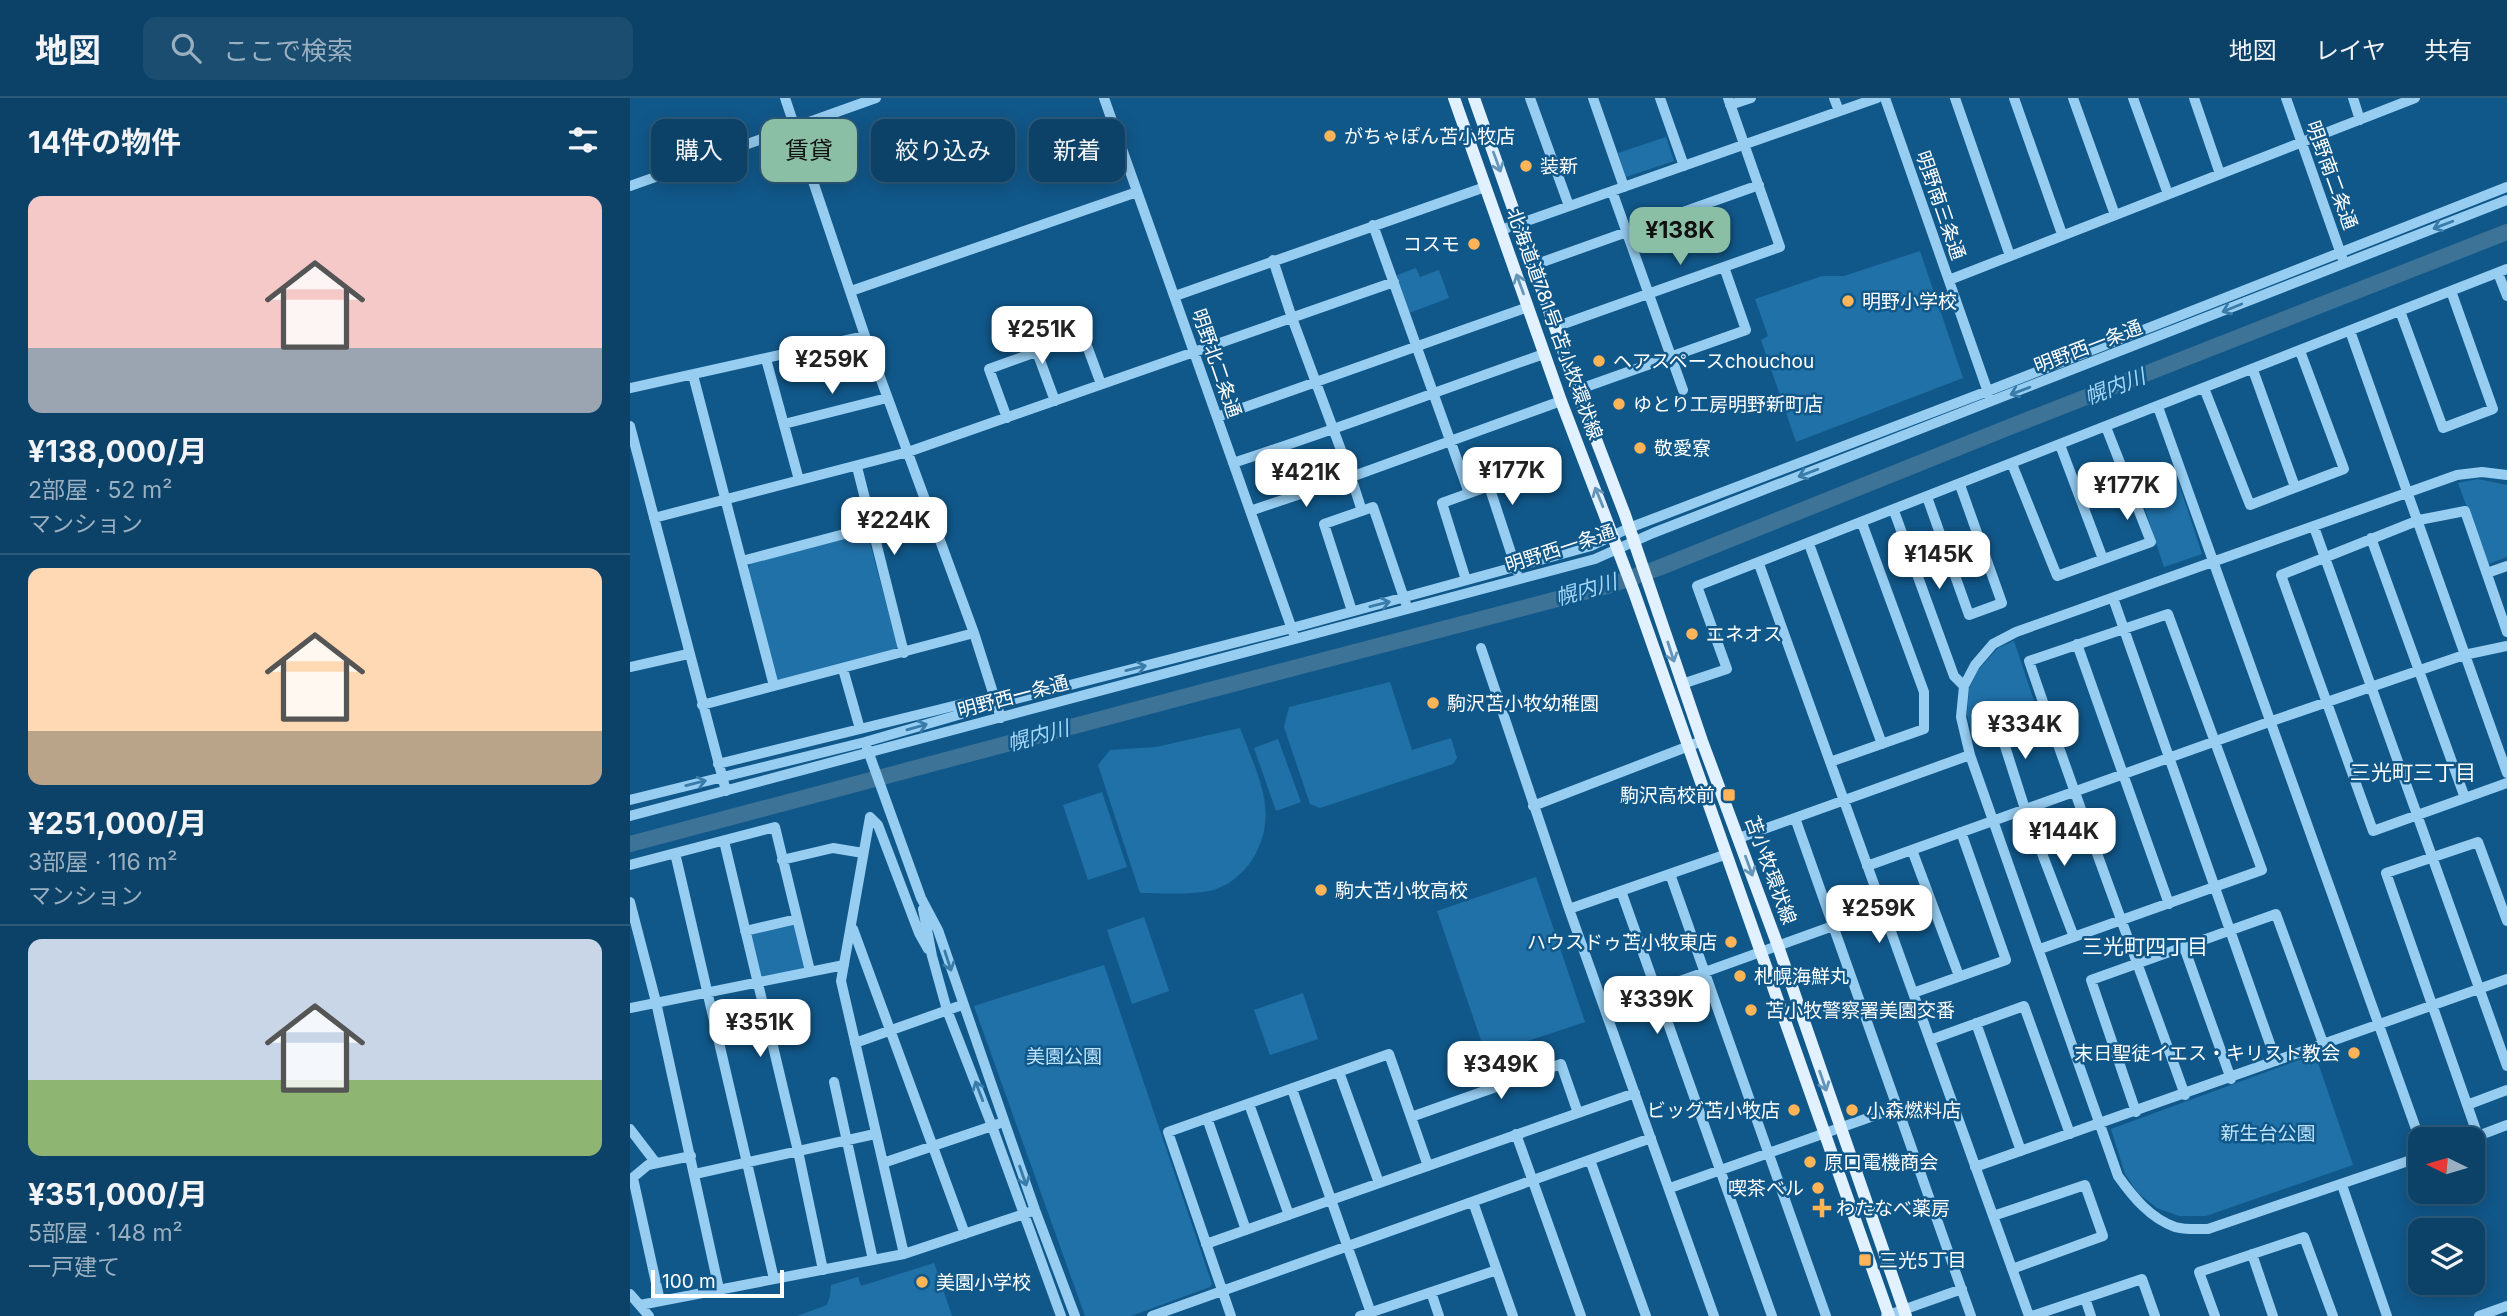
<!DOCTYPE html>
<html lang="ja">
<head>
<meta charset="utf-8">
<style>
	body { margin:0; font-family:Inter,"Noto Sans JP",sans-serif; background:#1b4d71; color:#f1f3f6; height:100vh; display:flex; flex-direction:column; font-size:26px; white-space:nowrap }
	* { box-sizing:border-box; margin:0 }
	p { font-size:23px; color:#9ab0c0 }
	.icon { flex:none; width:38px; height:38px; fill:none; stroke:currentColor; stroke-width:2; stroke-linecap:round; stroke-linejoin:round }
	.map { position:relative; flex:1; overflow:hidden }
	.drawer { display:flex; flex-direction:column; background:#0d4268; width:630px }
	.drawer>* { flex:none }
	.banner { position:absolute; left:21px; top:21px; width:665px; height:63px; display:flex; gap:14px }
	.needle { width:46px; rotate:275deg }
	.fabs { position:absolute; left:1778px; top:1029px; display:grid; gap:14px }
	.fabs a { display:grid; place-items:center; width:77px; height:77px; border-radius:14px; background:#0d4268; box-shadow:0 4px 18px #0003,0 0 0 2px #2d5b7c; font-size:35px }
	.scale { position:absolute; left:21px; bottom:18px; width:133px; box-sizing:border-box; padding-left:7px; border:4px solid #fff; border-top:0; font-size:19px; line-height:24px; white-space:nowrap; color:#fff; -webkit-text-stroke:5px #11588a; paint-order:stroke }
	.price { position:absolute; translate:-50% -60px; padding:0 16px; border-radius:14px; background:#fff; color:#222; font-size:23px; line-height:46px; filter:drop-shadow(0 2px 4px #0008) }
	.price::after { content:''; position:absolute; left:50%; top:42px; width:21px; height:16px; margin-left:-10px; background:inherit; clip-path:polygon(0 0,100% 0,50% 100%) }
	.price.active { background:#8abfa5; color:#111 }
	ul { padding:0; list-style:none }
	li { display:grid; align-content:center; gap:14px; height:371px; padding:0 28px }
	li+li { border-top:2px solid #2d5b7c }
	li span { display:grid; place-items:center; height:217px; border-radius:14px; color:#555 }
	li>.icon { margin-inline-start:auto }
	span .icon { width:126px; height:126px; fill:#fffc; stroke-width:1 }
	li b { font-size:30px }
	h2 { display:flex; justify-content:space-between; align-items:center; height:84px; padding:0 28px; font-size:30px }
	.chip { padding:0 24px; border-radius:14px; background:#0d4268; box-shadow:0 4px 18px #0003,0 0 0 2px #2d5b7c; font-size:24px; line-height:63px }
	.chip.active { background:#8abfa5; color:#111 }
	header { display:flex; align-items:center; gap:42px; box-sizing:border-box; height:98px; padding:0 35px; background:#0d4268; border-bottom:2px solid #2d5b7c }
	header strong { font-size:33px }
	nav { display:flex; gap:38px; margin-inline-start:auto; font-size:24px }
	.search { width:490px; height:63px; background:#1b4d71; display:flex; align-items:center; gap:18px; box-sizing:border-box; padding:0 24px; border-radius:14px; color:#9ab0c0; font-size:26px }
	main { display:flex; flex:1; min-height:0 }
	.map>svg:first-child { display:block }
	.park { fill:#2071a8 }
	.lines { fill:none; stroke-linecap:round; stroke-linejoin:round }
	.river { stroke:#3e7398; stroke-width:16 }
	.minor { stroke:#97cdf1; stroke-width:10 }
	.major { stroke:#e1f1ff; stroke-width:12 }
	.oneway { stroke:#6495b9 }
	.oneway2 { stroke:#397ba9 }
	.poi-dot { fill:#ffb557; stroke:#11588a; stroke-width:2.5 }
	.labels { text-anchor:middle; stroke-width:5; stroke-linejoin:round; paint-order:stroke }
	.poi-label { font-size:19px; fill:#fff; stroke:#11588a; text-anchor:start }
	.street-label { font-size:19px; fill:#fff; stroke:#11588a }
	.park-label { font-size:19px; fill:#bee3fc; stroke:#11588a }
	.water-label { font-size:21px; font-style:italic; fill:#a3d7f8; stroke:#11588a }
	.neighbourhood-label { font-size:21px; fill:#fff; stroke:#11588a }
</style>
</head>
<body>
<header>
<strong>地図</strong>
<div class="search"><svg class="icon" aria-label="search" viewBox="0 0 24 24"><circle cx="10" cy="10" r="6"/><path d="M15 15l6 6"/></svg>ここで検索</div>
<nav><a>地図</a><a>レイヤ</a><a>共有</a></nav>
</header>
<main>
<section class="drawer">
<h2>14件の物件<svg class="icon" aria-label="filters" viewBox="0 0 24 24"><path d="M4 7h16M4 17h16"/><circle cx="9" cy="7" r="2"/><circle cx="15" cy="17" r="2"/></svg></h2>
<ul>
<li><span style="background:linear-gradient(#f6c9c9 70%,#9aa5b1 0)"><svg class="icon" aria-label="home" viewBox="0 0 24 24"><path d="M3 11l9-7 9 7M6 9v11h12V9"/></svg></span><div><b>¥138,000/月</b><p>2部屋 · 52 m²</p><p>マンション</p></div></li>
<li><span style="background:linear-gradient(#ffd9b3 75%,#b9a48a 0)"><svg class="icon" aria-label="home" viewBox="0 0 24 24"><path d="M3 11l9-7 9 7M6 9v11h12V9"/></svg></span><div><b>¥251,000/月</b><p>3部屋 · 116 m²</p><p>マンション</p></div></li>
<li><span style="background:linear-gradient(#c9d6e8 65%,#8fb573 0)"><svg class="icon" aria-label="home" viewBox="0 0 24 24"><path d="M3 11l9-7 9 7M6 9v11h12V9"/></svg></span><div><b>¥351,000/月</b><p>5部屋 · 148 m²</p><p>一戸建て</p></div></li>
</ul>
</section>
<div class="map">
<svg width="1877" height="1218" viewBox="0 0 1877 1218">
	<rect width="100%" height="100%" fill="#11588a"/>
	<!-- park -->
	<path class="park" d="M1036,39L1044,63L996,79L988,55Z
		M1290,153L1333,280L1166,344L1131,242L1138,238L1125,201L1192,178H1214Z
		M786,170L790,179L809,172L819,200L779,215L765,178Z
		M1546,377L1572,456L1534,469L1508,390Z
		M1848,381L1877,387V459L1858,466L1828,385Z
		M234,436L238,438L268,549L264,552L149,582L146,581L119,472L120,465Z
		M1384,543L1411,624L1346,646L1337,617L1339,591L1348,572L1368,550Z
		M760,584L782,652L821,640L827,660L823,666L690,710L680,706L654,629L659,609Z
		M610,630C627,677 651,715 622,762C612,777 597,789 579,793C557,797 532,795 510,795L468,667L480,652L526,649Z
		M648,641L671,704L646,713L624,650Z
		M472,694L497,769L458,782L433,707Z
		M906,779L955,924L856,957L807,813Z
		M514,819L539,893L502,906L477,832Z
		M167,821L180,873L127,884L115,833Z
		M474,867L582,1186L580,1189L501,1218H455L344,908Z
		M673,895L688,941L640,957L624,912Z
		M1685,956L1723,1067L1576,1118H1549L1527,1110L1508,1095L1495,1076L1481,1031Z
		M304,1165L322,1218H167L197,1207L200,1198L201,1187L228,1179L231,1188Z"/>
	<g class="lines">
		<!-- river -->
		<path class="river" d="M0,746C326,657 654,573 981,487L1031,469L1372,332L1877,134"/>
		<!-- minor -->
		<path class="minor" d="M155,0L235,238L344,535L371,620
			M474,0L663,534
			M900,0L939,108
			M963,0L994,89
			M1030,0L1054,68
			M1204,0L1209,13
			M1255,0L1359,297
			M1325,0L1380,158
			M1384,0L1432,136
			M1443,0L1485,117
			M1503,0L1538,96
			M1564,0L1590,76
			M1656,0L1712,159
			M1723,0L1730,22
			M1100,7L1121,0
			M0,88L246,0
			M982,93L1053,292
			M743,127L839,395
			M871,132L1247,0
			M643,162L662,220L721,379L732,413
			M904,167L1129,87
			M1868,175L1877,198
			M1319,182L1785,0
			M221,193L507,94
			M545,198L855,89
			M1770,213L1813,330L1863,311L1821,193
			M925,229L1150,149L1098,0
			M1720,233L1877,675
			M407,254L425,303
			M136,261L169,382
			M1623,272L1665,389
			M63,277L144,588
			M0,290L235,238
			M1574,290L1620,407L1714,371L1670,253
			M947,292L1116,232L1094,169
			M1528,309L1790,1042
			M587,319L898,209
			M377,320L359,271L453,237L471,286
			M154,326L257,300
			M0,328L96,693
			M1430,347L1473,461
			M603,365C708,331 810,292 914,256
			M1382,366L1427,478L1521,444L1476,329
			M227,369L274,555
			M1297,399L1339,517L1372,505L1330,387
			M620,413L721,379L931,303
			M1264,413L1324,578L1334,588
			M24,420L278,354L764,184
			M1684,429L1877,968
			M1741,440L1835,700
			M1179,446L1252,646
			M112,463L241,429
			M1129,466L1399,1218
			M1857,475L1877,468
			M836,482L812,405L859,388L887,473
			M1483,500L1646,963
			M722,513L694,426L743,409L776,506
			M1877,534L1835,413L1789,422L1651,477L1743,733L1877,685
			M1447,546L1539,806
			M851,550L939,811L1084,1218
			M0,569L58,556
			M213,571L230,631
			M1052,586L1097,571L1067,488L1877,171
			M72,607L344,535
			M1420,626L1373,642L1395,711L1444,839
			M237,650L291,800L308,832L405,1112L445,1218
			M1200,664L1294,631V594L1232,425
			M88,666L364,598
			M0,702L235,644L366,606L662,530L961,448L999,430L1358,293L1877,89
			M903,708L1072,643
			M0,718L965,461L1023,435L1877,102
			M240,719L211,883L274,1156
			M240,719L248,727L289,835L298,851
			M1165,720L1341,1218
			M1109,740L1340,657
			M94,743L168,1053L193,1172
			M1282,752L1329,878
			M45,755L144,1181
			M152,762L203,750L233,755
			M0,767L145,729L180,873
			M1237,768L1639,624L1834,557L1877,548
			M1040,776L1196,1218
			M991,793L1142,1218
			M0,804L26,904L89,1191
			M293,811L302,858L317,912L362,1028L431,1218
			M939,811L1097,756
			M223,831L335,1136
			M115,833L167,821
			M1554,849L1601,981
			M1410,851C1484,825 1558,798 1632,772L1538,516L1399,563C1448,708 1503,852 1555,997
			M1283,895L1376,862L1331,734
			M0,910L214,867
			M975,910L1203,828
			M1346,925L1391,1053
			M1300,942L1394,908L1440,1036
			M225,945L332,907
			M709,974L749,1085
			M204,984L243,1162
			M662,991L742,1218
			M619,1006L659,1117
			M1837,1007L1877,992
			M1506,1014L1461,882L1646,816L1693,945
			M781,1019L931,966L948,1015
			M577,1020L616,1132
			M0,1031L26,1065
			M886,1036L951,1218
			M1848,1038L1756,775L1848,744L1877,823
			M1840,1041L1877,1027
			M1790,1059L1578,1131C1568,1131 1555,1132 1545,1129C1520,1120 1503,1099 1488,1078L1340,657L1331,619L1334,588L1345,567L1363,546L1386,534L1827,377L1852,374L1877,377
			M960,1062L1016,1218
			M253,1065L368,1026
			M1345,1069L1877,881
			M65,1076L245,1036
			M3,1080L30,1203
			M0,1082L18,1067L61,1058
			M1712,1087L1757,1218
			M1040,1090L1266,1010
			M843,1104L883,1218
			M1363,1118L1455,1087L1473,1138L1382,1171
			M576,1146L1005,995
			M1622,1156L1643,1218
			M801,1194L809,1218
			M0,1196L19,1218
			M1455,1200L1461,1218
			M10,1207L274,1156L400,1114
			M522,1218L1021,1040
			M601,1218L538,1034L759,956L798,1068
			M730,1218L867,1172
			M1256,1218L1332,1191
			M1402,1218L1512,1181L1525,1218
			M1585,1218L1569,1174L1674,1139L1703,1218
			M1849,1218L1877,1208"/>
		<!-- major -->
		<path class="major" d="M824,0L931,303L1004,494L1259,1218
			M844,0L947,292L995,417L1072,643L1148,848L1276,1218"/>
	</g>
	<!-- one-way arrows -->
	<defs><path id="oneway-shaft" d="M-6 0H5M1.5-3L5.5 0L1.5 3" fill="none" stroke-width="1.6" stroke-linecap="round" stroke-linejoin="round" transform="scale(1.75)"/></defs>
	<g class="oneway">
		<use href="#oneway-shaft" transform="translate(867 64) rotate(70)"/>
		<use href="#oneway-shaft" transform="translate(890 186) rotate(-110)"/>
		<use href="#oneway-shaft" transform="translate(969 399) rotate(-112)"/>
		<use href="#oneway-shaft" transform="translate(1041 554) rotate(72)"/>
		<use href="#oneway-shaft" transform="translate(1119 768) rotate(70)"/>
		<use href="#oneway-shaft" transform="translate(1193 983) rotate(71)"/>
	</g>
	<g class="oneway2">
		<use href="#oneway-shaft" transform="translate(1813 127) rotate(159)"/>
		<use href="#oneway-shaft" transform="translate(1602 210) rotate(158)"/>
		<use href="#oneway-shaft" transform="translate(1390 293) rotate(159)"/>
		<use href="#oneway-shaft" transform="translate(1178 375) rotate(159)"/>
		<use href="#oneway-shaft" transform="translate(750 506) rotate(-14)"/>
		<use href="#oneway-shaft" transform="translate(506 570) rotate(-14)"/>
		<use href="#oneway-shaft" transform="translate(287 629) rotate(-16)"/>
		<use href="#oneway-shaft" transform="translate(66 685) rotate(-14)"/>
		<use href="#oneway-shaft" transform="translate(318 863) rotate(72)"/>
		<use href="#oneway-shaft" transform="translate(349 993) rotate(-111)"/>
		<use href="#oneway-shaft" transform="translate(393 1078) rotate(71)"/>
	</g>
	<!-- markers -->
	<g class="poi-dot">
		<circle cx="700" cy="38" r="7"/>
		<circle cx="896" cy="68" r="7"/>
		<circle cx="844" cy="146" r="7"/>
		<circle cx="1218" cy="203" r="7"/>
		<circle cx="969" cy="263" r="7"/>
		<circle cx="989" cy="306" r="7"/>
		<circle cx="1010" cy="350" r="7"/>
		<circle cx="1062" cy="536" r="7"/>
		<circle cx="803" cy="605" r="7"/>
		<rect x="1092" y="690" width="14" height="14" rx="3.5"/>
		<circle cx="691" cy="792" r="7"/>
		<circle cx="1101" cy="844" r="7"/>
		<circle cx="1110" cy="878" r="7"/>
		<circle cx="1121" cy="912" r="7"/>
		<circle cx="1724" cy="955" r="7"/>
		<circle cx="1164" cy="1012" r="7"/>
		<circle cx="1222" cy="1012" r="7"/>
		<circle cx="1180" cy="1064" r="7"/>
		<circle cx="1188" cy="1090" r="7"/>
		<path d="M1188.5 1099.5h7v7h7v7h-7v7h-7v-7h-7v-7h7z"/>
		<rect x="1228" y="1155" width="14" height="14" rx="3.5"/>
		<circle cx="292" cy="1184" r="7"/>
	</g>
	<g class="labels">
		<!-- poi labels -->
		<g class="poi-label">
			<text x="714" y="45">がちゃぽん苫小牧店</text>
			<text x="910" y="75">装新</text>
			<text x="830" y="153" text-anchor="end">コスモ</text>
			<text x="1232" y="210">明野小学校</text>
			<text x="983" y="270">ヘアスペースchouchou</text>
			<text x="1003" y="313">ゆとり工房明野新町店</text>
			<text x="1024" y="357">敬愛寮</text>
			<text x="1076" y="543">エネオス</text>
			<text x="817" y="612">駒沢苫小牧幼稚園</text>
			<text x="1085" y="704" text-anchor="end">駒沢高校前</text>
			<text x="705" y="799">駒大苫小牧高校</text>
			<text x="1087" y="851" text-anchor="end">ハウスドゥ苫小牧東店</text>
			<text x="1124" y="885">札幌海鮮丸</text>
			<text x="1135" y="919">苫小牧警察署美園交番</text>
			<text x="1710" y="962" text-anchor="end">末日聖徒イエス・キリスト教会</text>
			<text x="1150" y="1019" text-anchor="end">ビッグ苫小牧店</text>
			<text x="1236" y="1019">小森燃料店</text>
			<text x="1194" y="1071">原口電機商会</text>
			<text x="1174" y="1097" text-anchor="end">喫茶ベル</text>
			<text x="1206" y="1117">わたなべ薬房</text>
			<text x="1249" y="1169">三光5丁目</text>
			<text x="306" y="1191">美園小学校</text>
		</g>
		<!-- street labels -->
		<g class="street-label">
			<text transform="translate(1702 77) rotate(70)" y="7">明野南二条通</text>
			<text transform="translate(1311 107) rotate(71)" y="7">明野南三条通</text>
			<text transform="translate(925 226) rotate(70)" y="7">北海道道781号 苫小牧環状線</text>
			<text transform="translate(1458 248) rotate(-21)" y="7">明野西一条通</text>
			<text transform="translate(587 265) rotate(71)" y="7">明野北二条通</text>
			<text transform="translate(930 450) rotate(-18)" y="7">明野西一条通</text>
			<text transform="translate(383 598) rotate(-15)" y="7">明野西一条通</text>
			<text transform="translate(1141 772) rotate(70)" y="7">苫小牧環状線</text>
		</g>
		<!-- park labels -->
		<g class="park-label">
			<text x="434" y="965">美園公園</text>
			<text x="1638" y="1042">新生台公園</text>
		</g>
		<!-- water labels -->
		<g class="water-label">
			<text transform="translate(1485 289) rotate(-21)" y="7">幌内川</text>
			<text transform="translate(956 492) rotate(-16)" y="7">幌内川</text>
			<text transform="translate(408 638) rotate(-15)" y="7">幌内川</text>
		</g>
		<!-- neighbourhood labels -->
		<g class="neighbourhood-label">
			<text x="1783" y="682">三光町三丁目</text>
			<text x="1515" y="856">三光町四丁目</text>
		</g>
	</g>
</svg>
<div class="fabs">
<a><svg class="needle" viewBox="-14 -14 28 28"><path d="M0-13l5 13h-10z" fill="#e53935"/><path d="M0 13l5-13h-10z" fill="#9ab0c0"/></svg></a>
<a><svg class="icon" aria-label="layers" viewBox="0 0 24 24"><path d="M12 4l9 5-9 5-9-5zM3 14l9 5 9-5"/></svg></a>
</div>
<div class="scale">100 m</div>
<b class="price active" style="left:1050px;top:169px">¥138K</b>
<b class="price" style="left:412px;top:268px">¥251K</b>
<b class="price" style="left:202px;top:298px">¥259K</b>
<b class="price" style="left:882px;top:409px">¥177K</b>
<b class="price" style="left:676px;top:411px">¥421K</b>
<b class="price" style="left:1497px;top:424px">¥177K</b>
<b class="price" style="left:264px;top:459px">¥224K</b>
<b class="price" style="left:1309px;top:493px">¥145K</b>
<b class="price" style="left:1395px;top:663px">¥334K</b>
<b class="price" style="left:1434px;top:770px">¥144K</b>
<b class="price" style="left:1249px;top:847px">¥259K</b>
<b class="price" style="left:1027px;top:938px">¥339K</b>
<b class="price" style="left:130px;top:961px">¥351K</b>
<b class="price" style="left:871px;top:1003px">¥349K</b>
<div class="banner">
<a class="chip">購入</a>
<a class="chip active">賃貸</a>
<a class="chip">絞り込み</a>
<a class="chip">新着</a>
</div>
</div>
</main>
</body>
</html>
